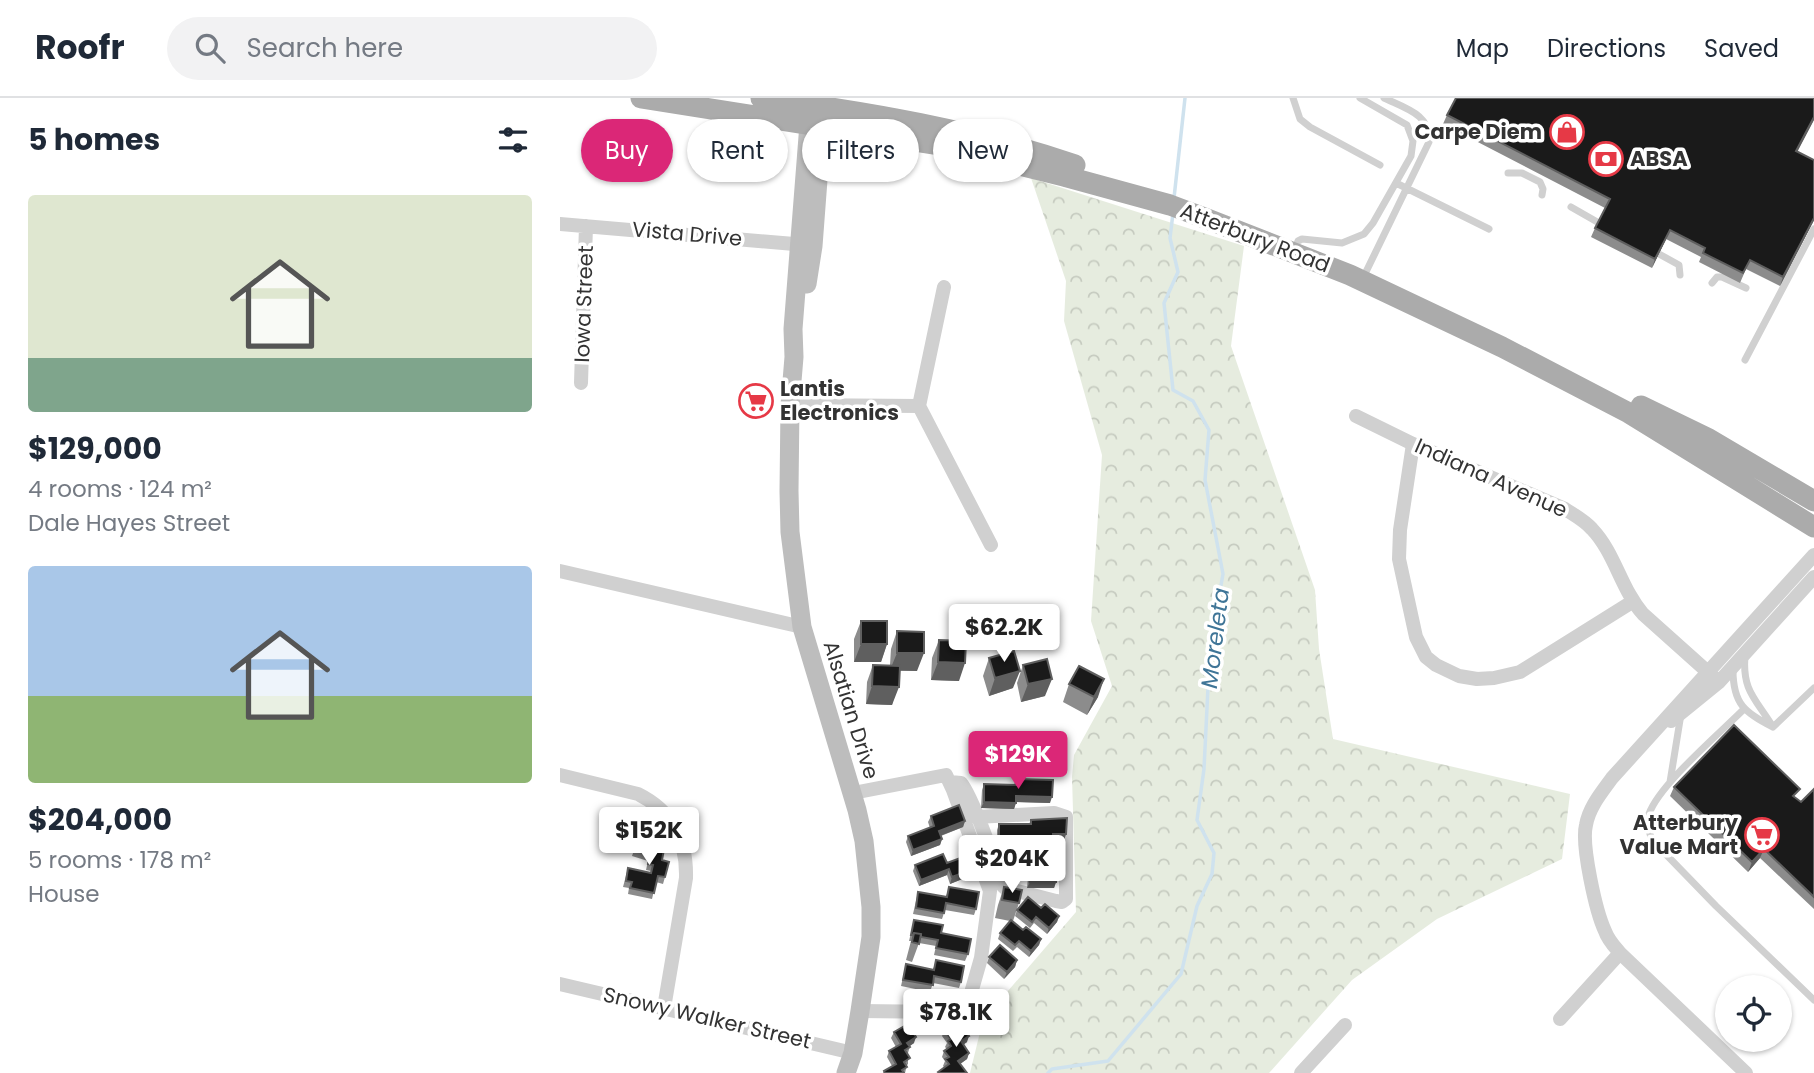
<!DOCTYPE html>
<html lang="en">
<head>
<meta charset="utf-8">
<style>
	body { margin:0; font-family:Poppins,sans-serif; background:#f2f2f3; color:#1f2937; height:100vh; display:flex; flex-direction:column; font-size:26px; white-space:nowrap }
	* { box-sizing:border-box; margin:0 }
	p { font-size:23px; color:#747a83 }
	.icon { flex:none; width:38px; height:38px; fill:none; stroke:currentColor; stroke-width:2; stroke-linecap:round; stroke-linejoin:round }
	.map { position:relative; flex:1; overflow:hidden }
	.drawer { display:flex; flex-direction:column; background:#fff; width:560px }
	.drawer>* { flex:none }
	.hud { position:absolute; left:21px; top:21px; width:665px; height:63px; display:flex; gap:14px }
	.controls { position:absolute; left:1155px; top:877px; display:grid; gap:14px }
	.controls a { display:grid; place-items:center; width:77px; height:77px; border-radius:50%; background:#fff; box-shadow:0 2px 5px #0004; font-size:35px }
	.price { position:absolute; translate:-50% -60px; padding:0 16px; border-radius:7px; background:#fff; color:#222; font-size:23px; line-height:46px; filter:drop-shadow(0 2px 4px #0008) }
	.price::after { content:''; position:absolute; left:50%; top:42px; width:21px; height:16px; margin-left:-10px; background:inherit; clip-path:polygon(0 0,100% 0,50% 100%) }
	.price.active { background:#db2777; color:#fff }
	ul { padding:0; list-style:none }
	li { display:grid; align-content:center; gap:14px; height:371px; padding:0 28px }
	li span { display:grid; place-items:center; height:217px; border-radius:7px; color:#555 }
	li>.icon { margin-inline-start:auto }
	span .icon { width:126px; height:126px; fill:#fffc; stroke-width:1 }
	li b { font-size:30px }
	h2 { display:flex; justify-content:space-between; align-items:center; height:84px; padding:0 28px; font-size:30px }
	.chip { padding:0 24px; border-radius:32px; background:#fff; box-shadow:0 2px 5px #0004; font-size:24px; line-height:63px }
	.chip.active { background:#db2777; color:#fff }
	header { display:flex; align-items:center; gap:42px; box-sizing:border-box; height:98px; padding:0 35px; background:#fff; border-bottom:2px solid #e0e1e3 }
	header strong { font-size:33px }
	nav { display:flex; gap:38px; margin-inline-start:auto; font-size:24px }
	.search { width:490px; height:63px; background:#f2f2f3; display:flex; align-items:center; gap:18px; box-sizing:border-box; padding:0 24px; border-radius:38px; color:#747a83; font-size:26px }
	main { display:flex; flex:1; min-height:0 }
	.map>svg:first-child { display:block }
	.forest { fill:url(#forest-crowns) }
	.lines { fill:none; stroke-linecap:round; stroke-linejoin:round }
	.stream { stroke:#cfe2ee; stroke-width:3.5 }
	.lane { stroke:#d0d0d0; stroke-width:7 }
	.street { stroke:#d0d0d0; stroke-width:14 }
	.secondary { stroke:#bdbdbd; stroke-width:19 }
	.primary { stroke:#ababab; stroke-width:21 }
	.wall { fill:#8c8c8c }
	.shaded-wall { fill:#5f5f5f }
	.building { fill:#1a1a1a; stroke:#5f5f5f; stroke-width:2 }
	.labels { text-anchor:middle; stroke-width:7; stroke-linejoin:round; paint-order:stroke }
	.poi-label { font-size:21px; font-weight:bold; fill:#333; stroke:#fff; text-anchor:end }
	.street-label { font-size:21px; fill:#333; stroke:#fff }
	.water-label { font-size:23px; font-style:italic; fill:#3f7597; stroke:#fff }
</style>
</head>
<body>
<header>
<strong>Roofr</strong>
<div class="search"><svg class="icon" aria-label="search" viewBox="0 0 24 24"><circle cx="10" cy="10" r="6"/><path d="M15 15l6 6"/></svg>Search here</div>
<nav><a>Map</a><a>Directions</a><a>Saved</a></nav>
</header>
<main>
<section class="drawer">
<h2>5 homes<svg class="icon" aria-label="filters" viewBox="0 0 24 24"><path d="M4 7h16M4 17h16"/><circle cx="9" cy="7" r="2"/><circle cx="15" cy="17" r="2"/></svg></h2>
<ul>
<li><span style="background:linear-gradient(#dfe7d0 75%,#7fa58c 0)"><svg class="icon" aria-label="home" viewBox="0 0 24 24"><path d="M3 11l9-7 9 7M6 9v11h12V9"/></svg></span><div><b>$129,000</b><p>4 rooms · 124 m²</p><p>Dale Hayes Street</p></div></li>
<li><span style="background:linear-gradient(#a9c7e8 60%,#8fb573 0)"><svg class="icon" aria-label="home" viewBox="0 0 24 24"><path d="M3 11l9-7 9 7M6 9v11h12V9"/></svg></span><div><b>$204,000</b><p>5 rooms · 178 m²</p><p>House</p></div></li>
</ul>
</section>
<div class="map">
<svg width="1254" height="975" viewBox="0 0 1254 975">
	<defs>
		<pattern id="forest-crowns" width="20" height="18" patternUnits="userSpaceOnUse" patternTransform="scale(1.75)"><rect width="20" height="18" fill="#e6ecdf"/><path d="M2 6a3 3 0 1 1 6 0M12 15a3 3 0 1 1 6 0" fill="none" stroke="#c6cbc0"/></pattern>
	</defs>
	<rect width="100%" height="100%" fill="#fff"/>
	<!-- forest -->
	<path class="forest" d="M471,80L684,148L671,248L755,492L759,551L773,641L1010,696L1002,761L877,821L792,882L709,975H410L423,922L516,814L512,679L514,657L552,588L531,523L542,357L504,223L506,183Z"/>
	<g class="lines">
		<!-- stream -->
		<path class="stream" d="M614,100L625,0
			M488,975L492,971L548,963L621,876L637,808L652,776L654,755L637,722L644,671L650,549L663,476L645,382L649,332L633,303L613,292L604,205L618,174L610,140L613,115"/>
		<!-- lane -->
		<path class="lane" d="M733,0L740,21L750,29L820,67
			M948,75H962L980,84L983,91L982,97
			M836,85L929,131
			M1011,109L1039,125
			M734,153L738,143L742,141L782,145L804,136L813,125L851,58L853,43L847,27L800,0
			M1099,156L1119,167L1120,177
			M803,180L869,44C872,17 845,10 824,0
			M1152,185L1157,179H1162L1186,190
			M1185,262L1254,131
			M1185,558C1182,593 1196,601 1213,629
			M1173,572C1173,606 1185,615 1213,629
			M1183,612C1160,635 1099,687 1089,716C1086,726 1089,733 1092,742L1156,808L1254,902
			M1213,629L1254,590
			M1110,684L1121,616"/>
		<!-- street -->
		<path class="street" d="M0,126L246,147
			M384,189L359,308L431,447
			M21,285L26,128
			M230,307L359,308
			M796,318L853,346L1005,411C1014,417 1024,422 1032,431C1055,455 1061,491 1083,516L1159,584
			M853,346L840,432L839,461L856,539L866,559L876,567L899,578L917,581L934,580L960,574L1072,504
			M0,473L242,529
			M1111,623L1159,584L1254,479
			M0,677L78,696C112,713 127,742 126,780L104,910
			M390,684L401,685C412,698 437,768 442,787L445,790L496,803L502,804L506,801V719L494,715L416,719
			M293,695L386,677L393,692L430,793L421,860L411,895L402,907L385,914L300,913
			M0,886L293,955
			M1000,921L1060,855
			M741,975L785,927
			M1186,975L1060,855C1054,848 1048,842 1045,833C1036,814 1021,747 1026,727C1029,709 1042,694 1052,680L1254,457"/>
		<!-- secondary -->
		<path class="secondary" d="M250,13L233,231L234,259L230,307L229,393L230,434L242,529L297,712L304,743L311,809V839L300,913L293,955L286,975
			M247,186L253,148L261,42"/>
		<!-- primary -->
		<path class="primary" d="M81,0L379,47L504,78L610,107L650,122L790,177L942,249L1069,315L1254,429
			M201,0C308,14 413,32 515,67
			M1081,308L1149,341L1254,403"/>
	</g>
	<!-- wall -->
	<path class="wall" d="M887,17L1237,54L1254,122L1220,188L1186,171L1180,185L1139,164L1141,159L1106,141L1092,170L1031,139L1035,130L1045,110L883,26Z
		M301,523L327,546L321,564H294V541Z
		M337,533L357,573H340L332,607L306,606L307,584L313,567H330L331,551Z
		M379,542L399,583L371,582L372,560Z
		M429,560L453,590L429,598L423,578Z
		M463,567L485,598L461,604L457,585Z
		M509,586L538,599L527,617L503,604Z
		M456,681L490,705L456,704L454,711L421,710L422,692L424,686L454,687Z
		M1114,689L1236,700L1241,704L1254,691V811L1200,760L1188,774L1110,698Z
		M371,718L405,723L403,729L381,738L382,741L380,747L351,758L346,744L348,738L370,730L368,724Z
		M471,722L506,736L504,742H492L490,746H469L467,750L437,749V732L439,726H469Z
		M78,740L102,762L105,779L103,786L96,784L92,801L68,796L69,790L63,789L68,770L91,775V773L86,772L88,763L72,758Z
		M449,754L496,784L494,790H467L468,779H447V760Z
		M387,765L419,769L417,775L390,786L387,777L359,788L353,773L355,767Z
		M389,789L416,811L414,817L385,812L382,821L353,816L358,794L386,799Z
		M444,789L459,805L453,823L463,832L481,841L479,847L469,859L457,849L453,853L438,841L440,835L450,823L435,820L438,807Z
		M481,810L499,818L497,824L487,836L474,825L470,830L455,818L457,812Z
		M354,822L381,835L408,856L405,863L374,857L376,848L359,845L352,864L346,862L351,843H349Z
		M429,859L457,862L455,869L444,881L427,865Z
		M376,862L401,884L399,890L373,885L370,894L341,888L346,866L373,872Z
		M385,932L407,944L404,946L409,955L407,961L400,966L407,975H378L385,970L383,968L385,963L382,959L384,953L387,951L385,949L387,945L382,938Z
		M334,934L354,945L350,948L348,955V966L347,967L345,975H323L324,973L332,968L327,959L329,953L336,949L331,940Z"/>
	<!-- shaded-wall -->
	<path class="shaded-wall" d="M1254,19V22L1233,62L1236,53Z
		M1254,120V122L1220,188L1223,179Z
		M1110,132L1106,141L1092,170L1095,161Z
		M301,546H327L321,564H294Z
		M337,555H364L357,573L330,572Z
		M378,564L405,565L399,583L371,582Z
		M460,573L453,590L429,598L435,580Z
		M492,581L485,598L461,604L468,586Z
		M544,581L538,599L527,617L534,599Z
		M312,588L339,589L332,607L306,606Z
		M456,698L492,699L490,705L454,704Z
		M424,704L456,705L454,711L421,710Z
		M405,723L403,729L377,739L379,733Z
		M493,736H506L504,742H492L490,746H469L467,750L437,749L439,743Z
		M382,741L380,747L351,758L353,752Z
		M1204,751L1200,760L1188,774L1192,764Z
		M419,769L417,775L390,786L392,779Z
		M389,771L387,777L359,788L361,782Z
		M449,773H470L468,779H447Z
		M470,784H496L494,790H467Z
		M499,818L497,824L487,836L489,830Z
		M481,841L479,847L469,859L471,853Z
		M457,862L455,869L444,881L447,874Z
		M409,938L407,944L399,950L401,943Z
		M356,939L354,945L345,951L347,945Z
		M409,955L407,961L396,969L398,963Z"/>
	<!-- building -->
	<path class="building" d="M896,0H1254V19L1236,53L1254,62V120L1223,179L1190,162L1183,175L1143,155L1145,150L1110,132L1095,161L1035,130L1050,101L887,17Z
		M301,523H327V546H301Z
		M337,533L364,534V555H337Z
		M379,542L406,543L405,565L378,564Z
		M454,553L460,573L435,580L429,560Z
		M487,561L492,581L468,586L463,567Z
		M313,567L340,568L339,589L312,588Z
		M519,568L544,581L534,599L509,586Z
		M1174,627L1240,691L1233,698L1241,704L1254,691V799L1204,751L1192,764L1114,689Z
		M456,681L493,682L492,699L456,698V705L424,704V686L456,687Z
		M399,707L405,723L379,733L382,741L353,752L348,738L374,728L371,718Z
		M507,720L506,736H493V740L470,739V744L439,743V726H471V722Z
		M78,740L105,746L102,762L109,764L105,779L98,778L94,795L70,790L72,784L66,783L68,770L91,775L93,767L88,766L90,757L75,752Z
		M449,754H481V769H496V784H470V773H449Z
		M414,755L419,769L392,779L389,771L361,782L355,767L383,756L387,765Z
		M389,789L419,794L416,811L386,805L384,815L356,810L358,794L387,799Z
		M444,789L462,792L459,805L442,802Z
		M468,799L481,810L485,806L499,818L489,830L476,819L472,824L457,812Z
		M354,822L383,827L381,835L411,841L408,856L376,850L378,842L361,839V836L354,835L353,837H351Z
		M451,822L463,832L466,829L481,841L471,853L459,843L455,847L440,835Z
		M354,835L361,836L359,846L352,844Z
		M440,847L457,862L447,874L429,859Z
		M376,862L404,868L401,884L374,878L373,887L343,882L346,866L374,872Z
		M398,923L409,938L401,943L409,955L398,963L407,975H379L378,974L389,966L385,961L389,959L384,953L391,948L388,943L391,941L385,932Z
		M348,926L356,939L347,945L350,949L345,952L350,960L344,964L347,969L342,972L344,975H325L324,973L336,966L329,953L341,946L334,934Z"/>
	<!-- icons -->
	<defs>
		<g id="shop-ring" transform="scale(1.75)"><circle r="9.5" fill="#fff" stroke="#e63946" stroke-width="1.5"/><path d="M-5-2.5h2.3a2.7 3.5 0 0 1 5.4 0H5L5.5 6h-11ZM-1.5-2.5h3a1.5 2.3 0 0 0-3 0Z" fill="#e63946"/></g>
		<g id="bank-ring" transform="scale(1.75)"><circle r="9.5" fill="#fff" stroke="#e63946" stroke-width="1.5"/><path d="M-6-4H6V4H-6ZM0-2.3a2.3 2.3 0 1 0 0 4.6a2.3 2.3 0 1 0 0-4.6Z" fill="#e63946"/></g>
		<g id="supermarket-ring" transform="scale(1.75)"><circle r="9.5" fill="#fff" stroke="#e63946" stroke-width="1.5"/><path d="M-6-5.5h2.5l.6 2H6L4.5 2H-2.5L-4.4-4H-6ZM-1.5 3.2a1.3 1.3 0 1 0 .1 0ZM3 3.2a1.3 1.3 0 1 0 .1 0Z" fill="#e63946"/></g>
	</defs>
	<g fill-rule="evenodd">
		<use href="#shop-ring" x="1007" y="34"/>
		<use href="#bank-ring" x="1046" y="61"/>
		<use href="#supermarket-ring" x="196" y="303"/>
		<use href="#supermarket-ring" x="1202" y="737"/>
	</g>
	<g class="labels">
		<!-- poi labels -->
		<g class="poi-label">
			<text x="982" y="41">Carpe Diem</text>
			<text x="1070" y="68" text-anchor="start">ABSA</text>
			<text x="220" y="298" text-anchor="start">Lantis<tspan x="220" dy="24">Electronics</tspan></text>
			<text x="1178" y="732">Atterbury<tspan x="1178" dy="24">Value Mart</tspan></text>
		</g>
		<!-- street labels -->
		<g class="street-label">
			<text transform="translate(127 136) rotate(5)" y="7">Vista Drive</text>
			<text transform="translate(695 140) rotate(21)" y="7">Atterbury Road</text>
			<text transform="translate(24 206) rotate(-88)" y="7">Iowa Street</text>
			<text transform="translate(931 380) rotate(24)" y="7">Indiana Avenue</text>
			<text transform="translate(291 612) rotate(73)" y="7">Alsatian Drive</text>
			<text transform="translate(147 920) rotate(13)" y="7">Snowy Walker Street</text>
		</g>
		<!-- water labels -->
		<g class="water-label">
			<text transform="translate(655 540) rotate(-83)" y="8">Moreleta</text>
		</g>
	</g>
</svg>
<div class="controls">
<a><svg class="icon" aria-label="locate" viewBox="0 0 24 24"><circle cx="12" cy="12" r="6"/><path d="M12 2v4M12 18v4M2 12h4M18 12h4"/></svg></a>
</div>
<b class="price" style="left:444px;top:566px">$62.2K</b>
<b class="price active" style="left:458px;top:693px">$129K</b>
<b class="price" style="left:89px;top:769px">$152K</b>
<b class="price" style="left:452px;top:797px">$204K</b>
<b class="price" style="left:396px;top:951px">$78.1K</b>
<div class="hud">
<a class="chip active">Buy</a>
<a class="chip">Rent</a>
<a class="chip">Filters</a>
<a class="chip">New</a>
</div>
</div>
</main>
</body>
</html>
